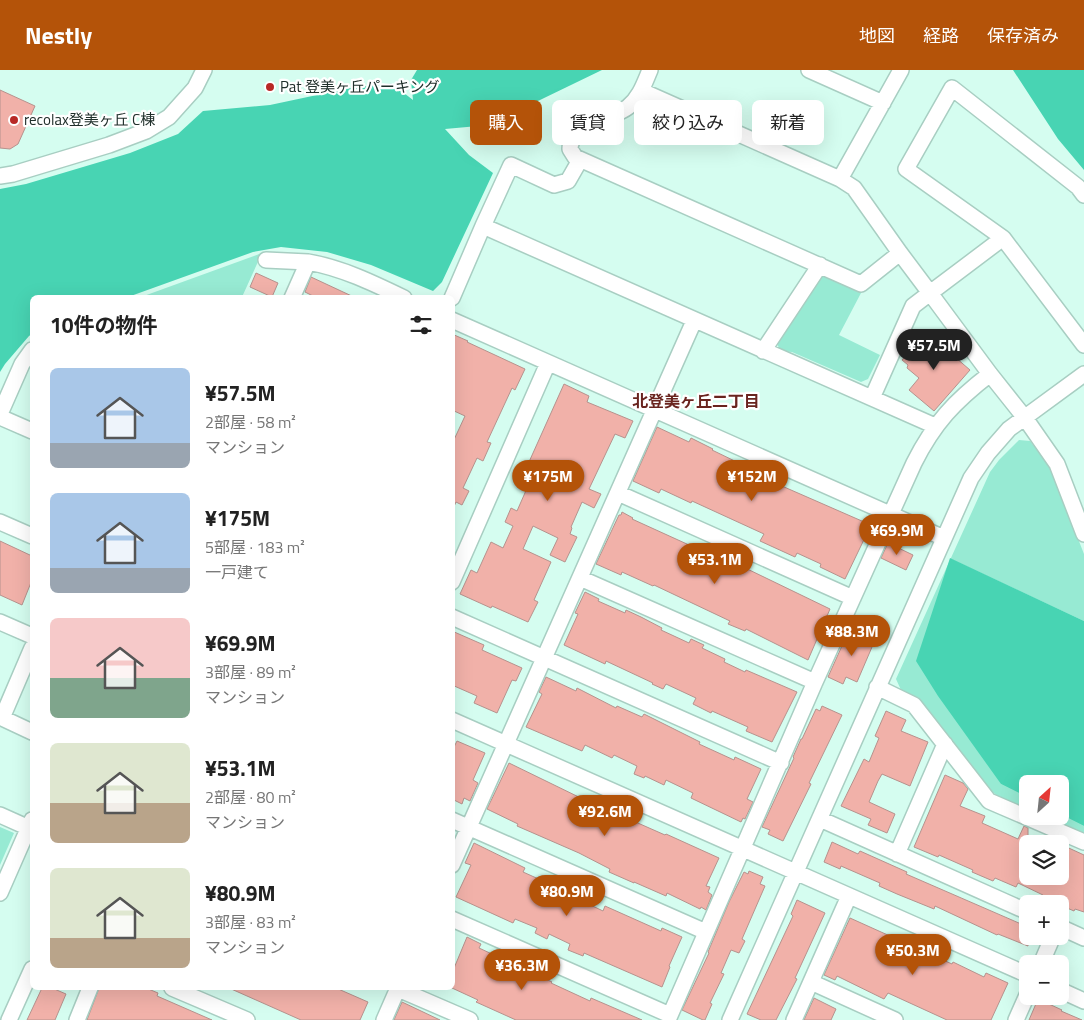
<!DOCTYPE html>
<html lang="ja">
<head>
<meta charset="utf-8">
<style>
	body { margin:0; font-family:"Titillium Web","Noto Sans JP",sans-serif; background:#f2f2f2; color:#222; height:100vh; display:flex; flex-direction:column; font-size:19px; white-space:nowrap }
	* { box-sizing:border-box; margin:0 }
	p { font-size:16px; color:#767676 }
	.icon { flex:none; width:28px; height:28px; fill:none; stroke:currentColor; stroke-width:2; stroke-linecap:round; stroke-linejoin:round }
	.map { position:relative; flex:1; overflow:hidden }
	.details { position:absolute; left:30px; top:225px; width:425px; height:695px; display:flex; flex-direction:column; background:#fff; border-radius:8px; box-shadow:0 5px 20px #0002 }
	.details>* { flex:none }
	.guide { position:absolute; left:470px; top:30px; width:475px; height:45px; display:flex; gap:10px }
	.needle { width:32px; rotate:27deg }
	.buttons { position:absolute; left:1019px; top:705px; display:grid; gap:10px }
	.buttons a { display:grid; place-items:center; width:50px; height:50px; border-radius:8px; background:#fff; box-shadow:0 5px 20px #0002; font-size:25px }
	.price { position:absolute; translate:-50% -42px; padding:0 11px; border-radius:18px; background:#b45309; color:#fff; font-size:16px; line-height:32px; filter:drop-shadow(0 1px 2px #0008) }
	.price::after { content:''; position:absolute; left:50%; top:30px; width:15px; height:11px; margin-left:-8px; background:inherit; clip-path:polygon(0 0,100% 0,50% 100%) }
	.price.on { background:#222; color:#fff }
	ul { padding:0; list-style:none }
	li { display:flex; align-items:center; gap:15px; height:125px; padding:0 20px }
	li span { display:grid; place-items:center; flex:none; width:140px; height:100px; border-radius:8px; color:#555 }
	li>.icon { margin-inline-start:auto }
	span .icon { width:60px; height:60px; fill:#fffc; stroke-width:1 }
	li b { font-size:21px }
	h2 { display:flex; justify-content:space-between; align-items:center; height:60px; padding:0 20px; font-size:21px }
	.chip { padding:0 18px; border-radius:8px; background:#fff; box-shadow:0 5px 20px #0002; font-size:18px; line-height:45px }
	.chip.on { background:#b45309; color:#fff }
	header { display:flex; align-items:center; gap:30px; box-sizing:border-box; height:70px; padding:0 25px; background:#b45309; color:#fff }
	header strong { font-size:24px }
	nav { display:flex; gap:28px; margin-inline-start:auto; font-size:18px }
	.map>svg:first-child { display:block }
	.green { fill:#97ead3 }
	.forest { fill:#48d4b3 }
	.building { fill:#f1b1a9; stroke:#b6928d }
	.lines { fill:none; stroke-linecap:round; stroke-linejoin:round }
	.minor-casing { stroke:#a8cec2; stroke-width:18 }
	.minor { stroke:#fff; stroke-width:15 }
	.poi-dot { fill:#b82926; stroke:#fff; stroke-width:2 }
	.labels { text-anchor:middle; stroke-width:4.5; stroke-linejoin:round; paint-order:stroke }
	.poi-label { font-size:15px; fill:#202f2b; stroke:#fff; text-anchor:start }
	.neighbourhood-label { font-size:16px; font-weight:bold; fill:#69241f; stroke:#fff }
</style>
</head>
<body>
<header>
<strong>Nestly</strong>
<nav><a>地図</a><a>経路</a><a>保存済み</a></nav>
</header>
<div class="map">
<svg width="1084" height="950" viewBox="0 0 1084 950">
	<rect width="100%" height="100%" fill="#d5fdf0"/>
	<!-- green -->
	<path class="green" d="M262,183L242,227H141Z
		M819,207H827L861,223L839,265L880,285L868,309L861,312L792,282L780,281L776,270Z
		M1019,370L1030,371L1050,397L1084,484V551L951,489L1001,714L1027,727V739L999,727L990,720L919,628L901,620L896,609L990,402L999,390Z
		M1060,744L1084,756V764L1043,746H1060Z
		M0,757L14,763L0,795Z"/>
	<!-- forest -->
	<path class="forest" d="M417,0H602L509,45L478,56L445,59L469,85L493,103L442,212L433,221L371,195L327,182L281,177L253,182L128,227L32,228V264L29,266L5,294L0,302V119L26,114L130,83L178,64L203,41L270,35L350,18L391,13L413,30L411,10Z
		M1013,0H1084V100L1058,69Z
		M950,488L1084,551V756L1060,744V714H1028L1027,727L1001,714L938,626L916,591Z"/>
	<!-- building -->
	<path class="building" d="M0,20L35,36L18,74L10,79L0,78Z
		M256,203L278,213L272,227L250,217Z
		M311,207L356,228H317L305,222Z
		M926,262L970,300L934,341L909,320L919,308L907,298L908,295L902,290Z
		M452,264L468,271L467,272L525,299L515,320L512,318L487,372L491,373L483,391L477,388L463,418L469,421L462,435L456,432L452,441V374L465,346L452,340Z
		M564,314L589,326L587,332L633,351L625,368L615,364L589,419L601,424L594,438L582,432L571,457L572,458L570,464L577,467L565,492L550,485L558,468L533,456L523,479L551,492L534,530L538,532L528,552L492,536L491,538L460,524L471,500L477,503L491,472L503,478L513,456L505,452L511,438L517,441L528,416L520,412Z
		M657,357L689,372L691,368L713,379L712,380L776,411L775,413L871,455L845,509L820,497L821,494L797,483L795,487L760,471L764,464L692,431L691,433L661,419L659,423L633,411Z
		M622,442L633,448L632,449L722,490L725,483L741,490L739,495L830,539L808,590L746,559L745,561L728,554L730,551L654,515L653,516L622,502L621,505L596,494L619,445H621Z
		M0,471L32,486V510L22,535L0,525Z
		M888,473L913,485L906,500L881,488Z
		M585,522L599,529L598,531L625,543L626,540L641,547L662,558L661,560L689,573L691,569L704,575L702,578L725,589L724,592L745,602L746,600L797,622L772,672L746,661L748,657L712,641L711,643L693,634L696,628L666,614L663,619L652,614L653,613L606,591L605,594L564,575L578,544L575,543Z
		M850,558L875,570L857,612L846,607L843,614L828,607Z
		M452,561L484,575L482,580L522,598L516,611L512,610L497,643L474,633L477,626L452,615Z
		M546,607L576,621L577,618L616,638L617,636L642,647L644,644L700,672L699,674L734,690L735,687L761,699L747,729L753,732L745,749L743,748L741,752L691,728L693,723L666,710L664,715L645,706L644,708L634,704L637,696L614,685L612,688L585,675L582,681L526,657L542,624L539,622Z
		M822,636L842,645L809,713L811,714L783,771L768,764L770,760L762,757L794,688L793,687L801,669H802L816,639L820,641Z
		M886,641L906,650L901,661L928,672L910,716L882,704L878,711L869,732L895,744L887,763L868,755L871,749L841,736L864,689L869,692L879,668L875,666Z
		M457,671L485,683L473,710L478,713L470,731L464,728L462,734L452,729V681Z
		M509,693L630,752L631,750L665,765L666,764L719,788L706,816L710,817L708,822L712,825L706,840L701,837L700,839L667,823L666,826L634,812V813L609,802L610,799L579,783L517,756L518,754L487,739Z
		M945,705L963,713L968,719L960,736L985,746L982,753L1018,769L1024,756L1028,758V806H1060V774L1084,785V842L1075,839L1074,841L1042,827L1043,825L1018,813L1016,817L995,808L993,811L972,802L973,800L939,785L938,787L914,777Z
		M832,772L858,784L860,781L907,802L906,804L1028,857V876L998,864L997,865L935,836L934,839L897,824L879,816L880,813L841,796L840,799L824,792Z
		M474,773L525,798L523,802L581,828L580,830L603,841L605,836L661,861L662,858L682,867L669,896L670,897L662,917L584,883L583,886L568,880L570,874L549,864L547,869L535,863L537,858L515,849L513,853L456,827L471,795L465,793Z
		M749,801L763,807L760,814L765,816L742,869L745,871L739,883L731,880L721,903L724,904L710,933L712,934L705,950H703L682,940L709,883L708,882L729,832L744,802L748,804Z
		M797,830L825,843L795,908L797,909L776,950H761L747,944L793,846L791,844Z
		M850,848L952,894L953,892L984,907L986,903L1008,913L991,950H947L888,923L884,929L837,906L835,910L824,905Z
		M467,867L481,874L479,878L507,891L505,895L527,905L529,901L552,912L551,913L590,931L591,928L642,950H516L476,932L478,930L452,918V903Z
		M42,918H52L66,924L55,950H27Z
		M99,918H146L158,923L157,926L212,950H87Z
		M229,918H336L368,932L360,950H301Z
		M814,928L836,939L831,950H804Z
		M1038,929L1062,940L1061,941L1082,950H1029Z
		M402,932L440,950H394Z"/>
	<g class="lines">
		<!-- minor casing -->
		<g class="minor-casing">
			<path id="minor" d="M650,0C644,14 640,27 628,37C613,49 570,55 570,79L575,87L861,214L900,183
				M809,0L883,33
				M642,21L840,109L854,118L900,183L930,223L913,236L872,328
				M0,106L13,104L109,75L146,61L169,47L195,18L204,0
				M840,109L901,0
				M1084,125L1078,117L952,18L906,99L1003,168L1084,275
				M483,156L511,95L554,115L568,111L580,90
				M1003,168L930,223L990,304L1025,348L1057,394L1084,464
				M266,190L308,192
				M292,228L308,192C342,198 373,213 404,228
				M452,228L483,156L935,356
				M452,250L944,468
				M763,281L820,195
				M0,344L22,294L32,280
				M0,347L32,361
				M618,423L853,528
				M0,452L32,466
				M580,508L815,612
				M452,512L548,293
				M452,547L781,693
				M0,552L32,566
				M877,617L914,635L989,731L1084,772
				M0,647L32,662
				M2,648L32,578
				M452,650L1028,905
				M0,745L29,758
				M820,749L1028,842
				M452,750L706,862
				M897,784L945,674
				M452,795L694,251
				M0,823L32,750
				M452,849L670,945
				M1060,857L1084,868
				M1041,894L1053,866
				M811,912L895,950
				M172,918L247,950
				M396,918L470,950
				M1060,920L1084,931
				M9,950L32,899
				M77,950L90,918
				M384,950L398,918
				M668,950L815,612L914,393C934,353 955,331 990,304
				M730,950L971,408L988,383L1009,359L1084,304
				M794,950L849,826
				M1016,950L1028,923"/>
		</g>
		<!-- minor -->
		<use href="#minor" class="minor"/>
	</g>
	<!-- markers -->
	<g class="poi-dot">
		<circle cx="270" cy="17" r="5"/>
		<circle cx="14" cy="50" r="5"/>
	</g>
	<g class="labels">
		<!-- poi labels -->
		<g class="poi-label">
			<text x="280" y="22">Pat 登美ヶ丘パーキング</text>
			<text x="24" y="55">recolax登美ヶ丘 C棟</text>
		</g>
		<!-- neighbourhood labels -->
		<g class="neighbourhood-label">
			<text x="696" y="337">北登美ヶ丘二丁目</text>
		</g>
	</g>
</svg>
<div class="buttons">
<a><svg class="needle" viewBox="-14 -14 28 28"><path d="M0-13l5 13h-10z" fill="#e53935"/><path d="M0 13l5-13h-10z" fill="#767676"/></svg></a>
<a><svg class="icon" aria-label="layers" viewBox="0 0 24 24"><path d="M12 4l9 5-9 5-9-5zM3 14l9 5 9-5"/></svg></a>
<a>+</a>
<a>−</a>
</div>
<b class="price on" style="left:934px;top:301px">¥57.5M</b>
<b class="price" style="left:548px;top:432px">¥175M</b>
<b class="price" style="left:752px;top:432px">¥152M</b>
<b class="price" style="left:897px;top:486px">¥69.9M</b>
<b class="price" style="left:715px;top:515px">¥53.1M</b>
<b class="price" style="left:852px;top:587px">¥88.3M</b>
<b class="price" style="left:605px;top:767px">¥92.6M</b>
<b class="price" style="left:567px;top:847px">¥80.9M</b>
<b class="price" style="left:913px;top:906px">¥50.3M</b>
<b class="price" style="left:522px;top:921px">¥36.3M</b>
<div class="guide">
<a class="chip on">購入</a>
<a class="chip">賃貸</a>
<a class="chip">絞り込み</a>
<a class="chip">新着</a>
</div>
<section class="details">
<h2>10件の物件<svg class="icon" aria-label="filters" viewBox="0 0 24 24"><path d="M4 7h16M4 17h16"/><circle cx="9" cy="7" r="2"/><circle cx="15" cy="17" r="2"/></svg></h2>
<ul>
<li><span style="background:linear-gradient(#a9c7e8 75%,#9aa5b1 0)"><svg class="icon" aria-label="home" viewBox="0 0 24 24"><path d="M3 11l9-7 9 7M6 9v11h12V9"/></svg></span><div><b>¥57.5M</b><p>2部屋 · 58 m²</p><p>マンション</p></div></li>
<li><span style="background:linear-gradient(#a9c7e8 75%,#9aa5b1 0)"><svg class="icon" aria-label="home" viewBox="0 0 24 24"><path d="M3 11l9-7 9 7M6 9v11h12V9"/></svg></span><div><b>¥175M</b><p>5部屋 · 183 m²</p><p>一戸建て</p></div></li>
<li><span style="background:linear-gradient(#f6c9c9 60%,#7fa58c 0)"><svg class="icon" aria-label="home" viewBox="0 0 24 24"><path d="M3 11l9-7 9 7M6 9v11h12V9"/></svg></span><div><b>¥69.9M</b><p>3部屋 · 89 m²</p><p>マンション</p></div></li>
<li><span style="background:linear-gradient(#dfe7d0 60%,#b9a48a 0)"><svg class="icon" aria-label="home" viewBox="0 0 24 24"><path d="M3 11l9-7 9 7M6 9v11h12V9"/></svg></span><div><b>¥53.1M</b><p>2部屋 · 80 m²</p><p>マンション</p></div></li>
<li><span style="background:linear-gradient(#dfe7d0 70%,#b9a48a 0)"><svg class="icon" aria-label="home" viewBox="0 0 24 24"><path d="M3 11l9-7 9 7M6 9v11h12V9"/></svg></span><div><b>¥80.9M</b><p>3部屋 · 83 m²</p><p>マンション</p></div></li>
</ul>
</section>
</div>
</body>
</html>
